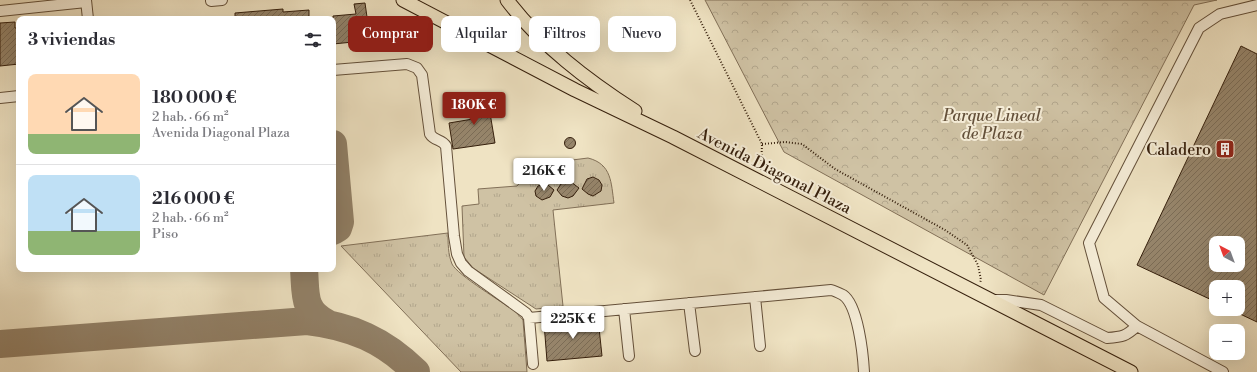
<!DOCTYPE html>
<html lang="es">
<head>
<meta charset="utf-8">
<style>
	body { margin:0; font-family:"Libre Bodoni",serif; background:#f2f2f3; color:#2b2b33; height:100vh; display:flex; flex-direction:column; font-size:15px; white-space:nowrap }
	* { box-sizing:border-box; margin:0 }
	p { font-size:13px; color:#7c7c81 }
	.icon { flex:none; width:22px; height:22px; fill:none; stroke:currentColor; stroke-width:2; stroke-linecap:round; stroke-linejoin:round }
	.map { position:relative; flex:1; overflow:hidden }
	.details { position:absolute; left:16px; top:16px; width:320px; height:256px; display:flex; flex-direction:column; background:#fff; border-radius:8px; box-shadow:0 4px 16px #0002 }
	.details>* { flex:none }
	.guide { position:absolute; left:348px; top:16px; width:380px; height:36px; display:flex; gap:8px }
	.needle { width:26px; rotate:319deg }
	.tools { position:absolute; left:1209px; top:236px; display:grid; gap:8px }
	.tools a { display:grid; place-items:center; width:36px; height:36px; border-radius:8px; background:#fff; box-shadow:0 4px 16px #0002; font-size:20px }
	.price { position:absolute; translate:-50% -34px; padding:0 9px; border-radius:4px; background:#fff; color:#222; font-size:13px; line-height:26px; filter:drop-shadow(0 1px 2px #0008) }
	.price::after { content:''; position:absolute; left:50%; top:24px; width:12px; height:9px; margin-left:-6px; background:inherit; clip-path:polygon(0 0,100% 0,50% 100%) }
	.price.selected { background:#8f2418; color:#fff }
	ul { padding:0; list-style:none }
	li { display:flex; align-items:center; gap:12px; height:100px; padding:0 12px }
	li+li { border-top:1px solid #e1e1e2 }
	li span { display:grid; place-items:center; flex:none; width:112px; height:80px; border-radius:8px; color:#555 }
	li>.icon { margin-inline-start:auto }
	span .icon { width:48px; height:48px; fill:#fffc; stroke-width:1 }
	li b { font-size:17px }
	h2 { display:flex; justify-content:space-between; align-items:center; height:48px; padding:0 12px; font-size:17px }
	.tag { padding:0 14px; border-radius:8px; background:#fff; box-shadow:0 4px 16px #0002; font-size:14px; line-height:36px }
	.tag.selected { background:#8f2418; color:#fff }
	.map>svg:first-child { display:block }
	.grass { fill:url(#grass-tufts); stroke:#827058 }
	.park { fill:url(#park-crowns); stroke:#827058 }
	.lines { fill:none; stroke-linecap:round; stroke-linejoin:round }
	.taxiway { stroke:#928168; stroke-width:28 }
	.building { fill:url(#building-hatch); stroke:#351f0c; fill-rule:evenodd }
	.minor-casing { stroke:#64503a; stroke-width:12 }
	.major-casing { stroke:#351f0c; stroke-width:15 }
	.path { stroke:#351f0c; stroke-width:2; stroke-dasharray:1 2; stroke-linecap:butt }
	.minor { stroke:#f5edd8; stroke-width:10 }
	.major { stroke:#efe3c3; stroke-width:13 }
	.labels { text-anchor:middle; stroke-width:4; stroke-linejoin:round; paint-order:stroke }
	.park-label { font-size:16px; font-style:italic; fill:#63503a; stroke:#f5edd8 }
	.poi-label { font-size:16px; fill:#351f0c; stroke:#f5edd8; text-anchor:end }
	.street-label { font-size:16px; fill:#351f0c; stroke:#f5edd8 }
</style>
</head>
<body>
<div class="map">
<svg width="1257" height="372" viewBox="0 0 1257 372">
	<defs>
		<pattern id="grass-tufts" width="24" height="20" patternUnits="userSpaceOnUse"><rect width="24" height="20" fill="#cfc2a4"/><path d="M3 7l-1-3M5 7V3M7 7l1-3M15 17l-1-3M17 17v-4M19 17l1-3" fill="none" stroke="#b2a68c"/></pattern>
		<pattern id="park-crowns" width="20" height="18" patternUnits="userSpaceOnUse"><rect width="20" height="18" fill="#cfc2a4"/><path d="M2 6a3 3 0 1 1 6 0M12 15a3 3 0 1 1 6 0" fill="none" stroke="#b2a68c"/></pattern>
		<pattern id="building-hatch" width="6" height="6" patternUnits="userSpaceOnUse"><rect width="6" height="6" fill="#96856b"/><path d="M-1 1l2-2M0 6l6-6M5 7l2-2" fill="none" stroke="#7b6c56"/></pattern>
	</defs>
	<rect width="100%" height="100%" fill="#efe3c3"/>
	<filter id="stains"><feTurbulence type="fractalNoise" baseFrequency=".005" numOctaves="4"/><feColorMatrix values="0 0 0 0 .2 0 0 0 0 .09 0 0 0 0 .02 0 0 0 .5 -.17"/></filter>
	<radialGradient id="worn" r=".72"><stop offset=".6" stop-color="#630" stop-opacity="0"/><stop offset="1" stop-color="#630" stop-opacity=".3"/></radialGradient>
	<!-- grass -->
	<path class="grass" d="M588,158C612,164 611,183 614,203L553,210L563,306L536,309L473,268L464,257L462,206L479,204L478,189L517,186L524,178H535L533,165Z
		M448,233C448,243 448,254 452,264C457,275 504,303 516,312L523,320L527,372H461L341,246Z"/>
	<!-- park -->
	<path class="park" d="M705,0H1217L1194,5L1044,295L784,152Z"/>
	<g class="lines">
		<!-- taxiway -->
		<path class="taxiway" d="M333,144L340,222L338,228L333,231
			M304,269C306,293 302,311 327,323
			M0,344L307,321C351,326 384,340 416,372"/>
	</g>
	<!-- building -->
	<path class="building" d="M365,3L368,24L351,26L353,42L333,44V16L356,14L354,4Z
		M283,9V12L309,10V19H235V13Z
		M15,22V28H19V64L0,66V23Z
		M1241,46L1257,54V322L1238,313V287H1216V302L1137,265ZM1216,243H1238V265H1216Z
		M487,95L495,143L453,149L449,123L473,119L470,97Z
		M564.5 143a5.5 5.5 0 1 1 11 0a5.5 5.5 0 1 1-11 0Z
		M593,177L599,180L602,185L601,191L593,196L588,194L582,189L587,179Z
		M566,181L571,182L579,188L573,196L568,198L562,196L557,190L561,184Z
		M543,184L548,185L554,190L550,197L542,200L536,196L535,191L538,186Z
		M598,318L602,356L547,361L544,323Z"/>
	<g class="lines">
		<!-- minor casing -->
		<g class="minor-casing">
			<path id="minor" d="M86,0L88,19
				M211,1L222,0
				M0,11L86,2
				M333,70L407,64L417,68L422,75L430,134C434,141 442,139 446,146L454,236L457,254L461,263L468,271L526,313L529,318L533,364
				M0,98L19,96
				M755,297L760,346
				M991,300H1006L1041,305L1107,338C1123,337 1126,336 1137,326
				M689,303L695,351
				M624,309L629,356
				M529,318L831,290C835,291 839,293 843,295C858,305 863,354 864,372
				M1223,372L1137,326L1104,298L1089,243L1199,28L1220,14L1257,5"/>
		</g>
		<!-- major casing -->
		<g class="major-casing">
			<path id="major" d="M403,0L575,90L673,137L1131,372
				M507,0C542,46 587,80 635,111"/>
		</g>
		<!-- path -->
		<path class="path" d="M690,0L762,144L761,170
			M762,144L785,142L802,144L835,169L945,230L967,245L978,265L981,280L980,283"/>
		<!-- minor -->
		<use href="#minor" class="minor"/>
		<!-- major -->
		<use href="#major" class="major"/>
	</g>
	<!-- icons -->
	<defs>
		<g id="building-square" transform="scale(1)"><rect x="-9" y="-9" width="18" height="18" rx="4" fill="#8f2418" stroke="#f5edd8"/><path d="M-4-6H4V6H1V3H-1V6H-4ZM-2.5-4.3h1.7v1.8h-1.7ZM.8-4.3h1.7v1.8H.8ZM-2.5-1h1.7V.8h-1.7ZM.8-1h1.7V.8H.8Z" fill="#fff"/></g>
	</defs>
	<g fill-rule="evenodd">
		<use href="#building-square" x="1225" y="149"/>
	</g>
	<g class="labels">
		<!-- park labels -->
		<g class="park-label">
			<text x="992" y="121">Parque Lineal<tspan x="992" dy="18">de Plaza</tspan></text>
		</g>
		<!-- poi labels -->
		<g class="poi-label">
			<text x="1211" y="155">Caladero</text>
		</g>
		<!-- street labels -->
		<g class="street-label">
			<text transform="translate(775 170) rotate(27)" y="6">Avenida Diagonal Plaza</text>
		</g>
	</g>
	<rect width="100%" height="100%" filter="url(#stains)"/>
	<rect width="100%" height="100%" fill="url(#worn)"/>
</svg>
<div class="tools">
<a><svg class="needle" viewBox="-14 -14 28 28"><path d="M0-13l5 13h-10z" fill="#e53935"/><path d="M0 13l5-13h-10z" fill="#7c7c81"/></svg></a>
<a>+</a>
<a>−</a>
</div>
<b class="price selected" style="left:474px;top:126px">180K €</b>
<b class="price" style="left:544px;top:192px">216K €</b>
<b class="price" style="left:573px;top:340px">225K €</b>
<div class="guide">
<a class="tag selected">Comprar</a>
<a class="tag">Alquilar</a>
<a class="tag">Filtros</a>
<a class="tag">Nuevo</a>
</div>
<section class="details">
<h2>3 viviendas<svg class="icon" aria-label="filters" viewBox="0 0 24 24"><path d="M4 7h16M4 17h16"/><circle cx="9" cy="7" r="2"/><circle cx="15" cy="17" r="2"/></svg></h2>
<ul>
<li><span style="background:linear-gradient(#ffd9b3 75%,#8fb573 0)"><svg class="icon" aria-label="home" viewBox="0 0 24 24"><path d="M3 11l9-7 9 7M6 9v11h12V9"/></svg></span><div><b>180 000 €</b><p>2 hab. · 66 m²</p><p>Avenida Diagonal Plaza</p></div></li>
<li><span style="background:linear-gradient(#bfe0f5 70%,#8fb573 0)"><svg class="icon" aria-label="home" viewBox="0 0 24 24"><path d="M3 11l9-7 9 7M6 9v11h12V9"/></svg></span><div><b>216 000 €</b><p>2 hab. · 66 m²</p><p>Piso</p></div></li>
</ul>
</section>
</div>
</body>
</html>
